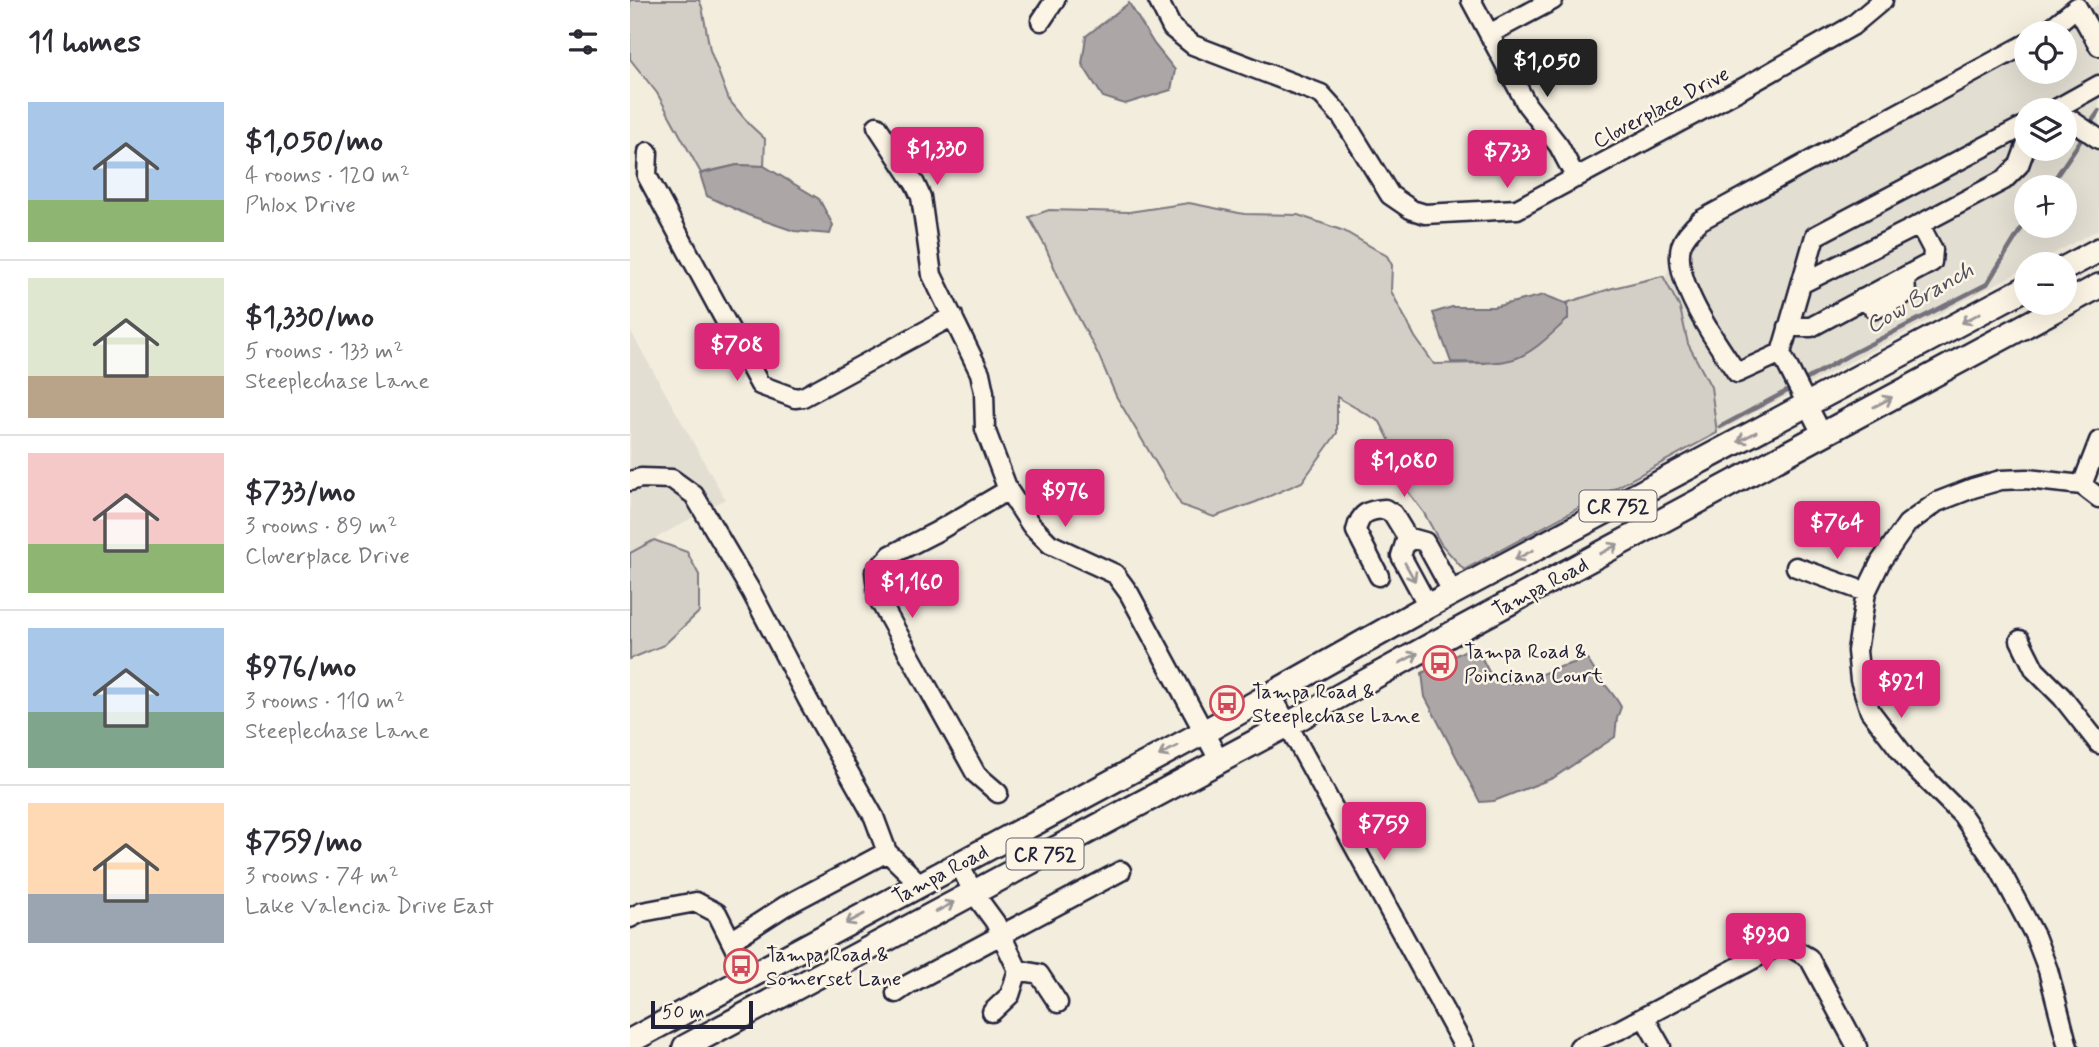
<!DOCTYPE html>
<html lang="en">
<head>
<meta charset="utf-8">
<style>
	body { margin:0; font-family:Mynerve,sans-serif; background:#f7f7f7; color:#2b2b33; height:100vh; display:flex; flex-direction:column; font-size:26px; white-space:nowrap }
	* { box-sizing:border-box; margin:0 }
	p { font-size:23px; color:#7c7c81 }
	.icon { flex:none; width:38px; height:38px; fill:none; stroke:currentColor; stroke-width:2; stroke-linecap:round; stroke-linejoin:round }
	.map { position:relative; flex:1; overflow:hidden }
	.details { display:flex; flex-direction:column; background:#fff; width:630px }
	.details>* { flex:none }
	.buttons { position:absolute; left:1384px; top:21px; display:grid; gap:14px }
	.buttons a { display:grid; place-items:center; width:63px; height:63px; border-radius:50%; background:#fff; box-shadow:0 7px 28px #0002; font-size:35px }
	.scale { position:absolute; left:21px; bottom:18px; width:102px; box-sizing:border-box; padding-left:7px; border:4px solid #22223b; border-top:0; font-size:19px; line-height:24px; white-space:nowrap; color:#22223b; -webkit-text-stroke:5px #fcf5e5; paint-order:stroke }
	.price { position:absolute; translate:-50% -60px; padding:0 16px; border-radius:7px; background:#db2777; color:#fff; font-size:23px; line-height:46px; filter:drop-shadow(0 2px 4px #0008) }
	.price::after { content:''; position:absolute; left:50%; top:42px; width:21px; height:16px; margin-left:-10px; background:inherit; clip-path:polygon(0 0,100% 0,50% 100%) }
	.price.on { background:#222; color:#fff }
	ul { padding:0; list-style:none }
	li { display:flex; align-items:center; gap:21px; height:175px; padding:0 28px }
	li+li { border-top:2px solid #e1e1e2 }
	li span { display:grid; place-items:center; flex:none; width:196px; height:140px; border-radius:0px; color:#555 }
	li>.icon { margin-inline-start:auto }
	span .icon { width:84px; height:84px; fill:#fffc; stroke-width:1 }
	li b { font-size:30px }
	h2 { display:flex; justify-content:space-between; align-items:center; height:84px; padding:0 28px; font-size:30px }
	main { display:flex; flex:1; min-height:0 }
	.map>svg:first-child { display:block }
	.built { fill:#e3ded2; fill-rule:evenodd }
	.green { fill:#d4cfc6; stroke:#7b7880; stroke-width:2 }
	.water { fill:#aca7a6; stroke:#75727b; stroke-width:2 }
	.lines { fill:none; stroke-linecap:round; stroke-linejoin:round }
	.stream { stroke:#75727b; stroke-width:4.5 }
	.minor-casing { stroke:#22223b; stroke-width:23 }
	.major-casing { stroke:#22223b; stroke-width:28 }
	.minor { stroke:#fcf5e5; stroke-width:18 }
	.major { stroke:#fcf5e5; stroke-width:23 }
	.oneway { stroke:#9a9698 }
	.labels { text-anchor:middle; stroke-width:5; stroke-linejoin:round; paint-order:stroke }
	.shield { fill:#fcf5e5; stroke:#63616e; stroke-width:2 }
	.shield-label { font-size:19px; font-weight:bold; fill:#22223b }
	.street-label { font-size:21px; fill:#22223b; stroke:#fcf5e5 }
	.poi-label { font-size:21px; fill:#22223b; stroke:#fcf5e5; text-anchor:start }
	.water-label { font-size:23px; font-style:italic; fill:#525160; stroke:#fcf5e5 }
</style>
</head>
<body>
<main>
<section class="details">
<h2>11 homes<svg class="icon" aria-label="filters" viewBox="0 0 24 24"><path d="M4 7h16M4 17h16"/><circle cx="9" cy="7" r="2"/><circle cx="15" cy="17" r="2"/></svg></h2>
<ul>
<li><span style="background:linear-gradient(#a9c7e8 70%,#8fb573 0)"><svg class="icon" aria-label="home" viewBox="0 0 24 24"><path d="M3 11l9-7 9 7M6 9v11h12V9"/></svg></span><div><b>$1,050/mo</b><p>4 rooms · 120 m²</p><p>Phlox Drive</p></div></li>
<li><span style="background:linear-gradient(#dfe7d0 70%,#b9a48a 0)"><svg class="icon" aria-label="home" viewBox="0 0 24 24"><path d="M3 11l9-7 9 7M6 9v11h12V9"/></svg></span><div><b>$1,330/mo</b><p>5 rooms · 133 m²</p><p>Steeplechase Lane</p></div></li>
<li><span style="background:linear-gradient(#f6c9c9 65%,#8fb573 0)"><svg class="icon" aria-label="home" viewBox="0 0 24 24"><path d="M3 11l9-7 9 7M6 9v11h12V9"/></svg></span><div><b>$733/mo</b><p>3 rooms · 89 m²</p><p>Cloverplace Drive</p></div></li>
<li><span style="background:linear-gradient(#a9c7e8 60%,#7fa58c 0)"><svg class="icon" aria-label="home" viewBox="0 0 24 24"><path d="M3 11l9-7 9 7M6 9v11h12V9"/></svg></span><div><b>$976/mo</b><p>3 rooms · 110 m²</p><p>Steeplechase Lane</p></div></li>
<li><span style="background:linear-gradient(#ffd9b3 65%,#9aa5b1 0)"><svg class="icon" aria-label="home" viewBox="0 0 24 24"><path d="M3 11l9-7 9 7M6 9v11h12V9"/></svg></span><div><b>$759/mo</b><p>3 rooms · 74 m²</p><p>Lake Valencia Drive East</p></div></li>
</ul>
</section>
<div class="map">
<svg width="1469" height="1047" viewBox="0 0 1469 1047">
	<rect width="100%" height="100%" fill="#f3edde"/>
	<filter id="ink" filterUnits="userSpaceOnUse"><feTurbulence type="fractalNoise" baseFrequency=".0143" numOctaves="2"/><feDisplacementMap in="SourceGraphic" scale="14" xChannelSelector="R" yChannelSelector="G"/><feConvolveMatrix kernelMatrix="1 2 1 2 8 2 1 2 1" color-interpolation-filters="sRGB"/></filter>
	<g filter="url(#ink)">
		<!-- built -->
		<path class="built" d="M1469,4V229L1404,264H1396V268L1087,433L1081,387L1058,344L1050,308L1035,279L1048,239L1396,44V72H1435V33H1416ZM1396,110H1435V149H1396ZM1396,187H1435V226H1396Z
			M0,330L95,499L0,553Z"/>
		<!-- green -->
		<path class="green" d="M0,0H69L72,7L80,50L99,100L120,125L135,139L134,166L107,165L71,173L27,93L0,59Z
			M559,203L614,214L668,215L714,231L757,256L762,265L761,291L785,337L804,364L855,363L938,304L936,303L983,288L1033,276L1050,308L1058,344L1081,387L1087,433L834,570L811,544L794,513L770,481L759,439L750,422L707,397V433L672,482L626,502L584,517L551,505L486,396L469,356L434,290L415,246L399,217L419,210L499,212Z
			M24,540L57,552L69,575V612L34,645L0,659V553Z"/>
		<!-- water -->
		<path class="water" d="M499,3L524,44L545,70L541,90L495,104L473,97L452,64L456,36Z
			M107,165L134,166L189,199L203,225L200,234L164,231L118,215L77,196L70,174Z
			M914,295L938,304V319C922,333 905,352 884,359C864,365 841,362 821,362L803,313L822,307H864Z
			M845,645L859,672L872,683H891L926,668L958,659C965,677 982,689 991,707L987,718L985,737L923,778L864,801L850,802L795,697L792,673Z"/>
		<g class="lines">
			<!-- stream -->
			<path class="stream" d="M1462,121L1469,111
				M1419,187L1451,140
				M1177,379L1219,355L1357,284L1396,221
				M1090,427L1157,391"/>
			<!-- minor casing -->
			<g class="minor-casing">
				<path id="minor" d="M528,0L542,28L563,45L691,94L712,117L760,195L782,210L795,214L887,209L1113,88L1222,26L1253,0
					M841,0L897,105L929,146L946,178
					M411,21L425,0
					M1415,33L1447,7L1469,46
					M859,34L923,0
					M1424,110L1469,85
					M1435,116L1469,139
					M247,126L285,184L291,197L302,275L350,373L354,392L355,429L378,490L401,525L420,544L485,574L499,593L589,760
					M18,152L17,176L130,385L165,398L173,397L323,316
					M1283,228L1374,180L1389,165L1396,146
					M1232,299L1245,309L1269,298L1276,293L1275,277
					M1158,327H1181L1302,262L1303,250L1293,231L1283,228L1171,284
					M1151,353L1107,373C1088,345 1042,281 1051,246C1054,236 1063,227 1071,220L1396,44
					M1192,434L1151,353L1185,236L1396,125
					M0,481L11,478L42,479L64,495L122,593L178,700L244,817L257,852
					M1452,485L1469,441
					M777,537L771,556L798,606
					M1166,567L1236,592
					M749,576L726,531C730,513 738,510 755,509L763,514L777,537L795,542L823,593
					M1390,640L1405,670L1432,697L1469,744
					M641,694L834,1047
					M368,793L346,774L248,598L245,572L261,555L306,532L378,490
					M329,864L343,892L365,922L388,970L409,974L428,1003
					M0,918L12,912L66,902L87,913L119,977
					M101,941L155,906L257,852L290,884
					M266,993L279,984L491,871
					M362,1012L380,995L388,970
					M1014,1017L1031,1047
					M949,1047L991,1029L1148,946L1160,947L1179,958L1227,1047
					M1438,1047L1418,970L1405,936L1370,870L1332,815L1279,762L1240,711L1230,680L1227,651L1236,592L1251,561L1277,524L1307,502L1343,488L1371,480L1397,479L1452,485L1469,498"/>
			</g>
			<!-- major casing -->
			<g class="major-casing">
				<path id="major" d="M1435,268L1469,250
					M0,1041L574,732L798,606L1396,288
					M55,1047L657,725L825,632L1469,286"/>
			</g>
			<!-- minor -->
			<use href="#minor" class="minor"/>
			<!-- major -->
			<use href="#major" class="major"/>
		</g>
		<!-- one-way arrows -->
		<defs><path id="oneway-shaft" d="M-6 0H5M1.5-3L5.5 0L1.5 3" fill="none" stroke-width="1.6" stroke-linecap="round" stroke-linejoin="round" transform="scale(1.75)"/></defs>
		<g class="oneway">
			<use href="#oneway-shaft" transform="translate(1341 318) rotate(152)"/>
			<use href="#oneway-shaft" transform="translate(1253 402) rotate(-28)"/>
			<use href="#oneway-shaft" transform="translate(1117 437) rotate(152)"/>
			<use href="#oneway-shaft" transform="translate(979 549) rotate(-28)"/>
			<use href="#oneway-shaft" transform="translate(894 555) rotate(152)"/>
			<use href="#oneway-shaft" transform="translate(780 572) rotate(61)"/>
			<use href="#oneway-shaft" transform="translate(779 658) rotate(-29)"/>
			<use href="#oneway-shaft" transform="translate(538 751) rotate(152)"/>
			<use href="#oneway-shaft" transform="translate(315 907) rotate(-28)"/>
			<use href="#oneway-shaft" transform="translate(225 919) rotate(152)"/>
		</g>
	</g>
	<!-- icons -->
	<defs>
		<g id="bus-ring" transform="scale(1.75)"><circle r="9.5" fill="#fcf5e5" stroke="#d1495b" stroke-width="1.5"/><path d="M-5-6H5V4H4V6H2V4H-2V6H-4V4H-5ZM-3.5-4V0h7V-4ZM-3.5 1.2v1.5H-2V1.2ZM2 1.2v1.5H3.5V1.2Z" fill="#d1495b"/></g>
	</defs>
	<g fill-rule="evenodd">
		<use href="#bus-ring" x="810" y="663"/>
		<use href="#bus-ring" x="597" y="703"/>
		<use href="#bus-ring" x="111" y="966"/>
	</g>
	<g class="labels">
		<!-- shield labels -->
		<g class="shield">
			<rect x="949.5" y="490.5" width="77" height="31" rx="5"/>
			<rect x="376.5" y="838.5" width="77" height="31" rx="5"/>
		</g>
		<g class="shield-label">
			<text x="988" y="513">CR 752</text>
			<text x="415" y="861">CR 752</text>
		</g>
		<!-- street labels -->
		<g class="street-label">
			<text transform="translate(1031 107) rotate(-28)" y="7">Cloverplace Drive</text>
			<text transform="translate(910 587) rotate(-28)" y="7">Tampa Road</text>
			<text transform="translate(310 874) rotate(-28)" y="7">Tampa Road</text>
		</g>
		<!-- poi labels -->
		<g class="poi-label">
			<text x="834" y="658">Tampa Road &amp;<tspan x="834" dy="24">Poinciana Court</tspan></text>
			<text x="622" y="698">Tampa Road &amp;<tspan x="622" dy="24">Steeplechase Lane</tspan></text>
			<text x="136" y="961">Tampa Road &amp;<tspan x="136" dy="24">Somerset Lane</tspan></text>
		</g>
		<!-- water labels -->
		<g class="water-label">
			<text transform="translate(1289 297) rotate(-30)" y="8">Cow Branch</text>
		</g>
	</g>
</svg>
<div class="buttons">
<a><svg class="icon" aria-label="locate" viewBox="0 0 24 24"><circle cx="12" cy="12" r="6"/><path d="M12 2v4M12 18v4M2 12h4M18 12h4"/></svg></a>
<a><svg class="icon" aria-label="layers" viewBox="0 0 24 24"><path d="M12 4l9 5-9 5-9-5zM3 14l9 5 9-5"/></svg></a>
<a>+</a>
<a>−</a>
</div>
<div class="scale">50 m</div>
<b class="price on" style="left:917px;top:99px">$1,050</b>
<b class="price" style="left:307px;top:187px">$1,330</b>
<b class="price" style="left:877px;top:190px">$733</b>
<b class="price" style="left:107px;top:383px">$708</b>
<b class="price" style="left:774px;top:499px">$1,080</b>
<b class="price" style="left:435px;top:529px">$976</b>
<b class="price" style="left:1207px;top:561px">$764</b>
<b class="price" style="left:282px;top:620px">$1,160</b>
<b class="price" style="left:1271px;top:720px">$921</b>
<b class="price" style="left:754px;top:862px">$759</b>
<b class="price" style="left:1136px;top:973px">$930</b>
</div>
</main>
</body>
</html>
